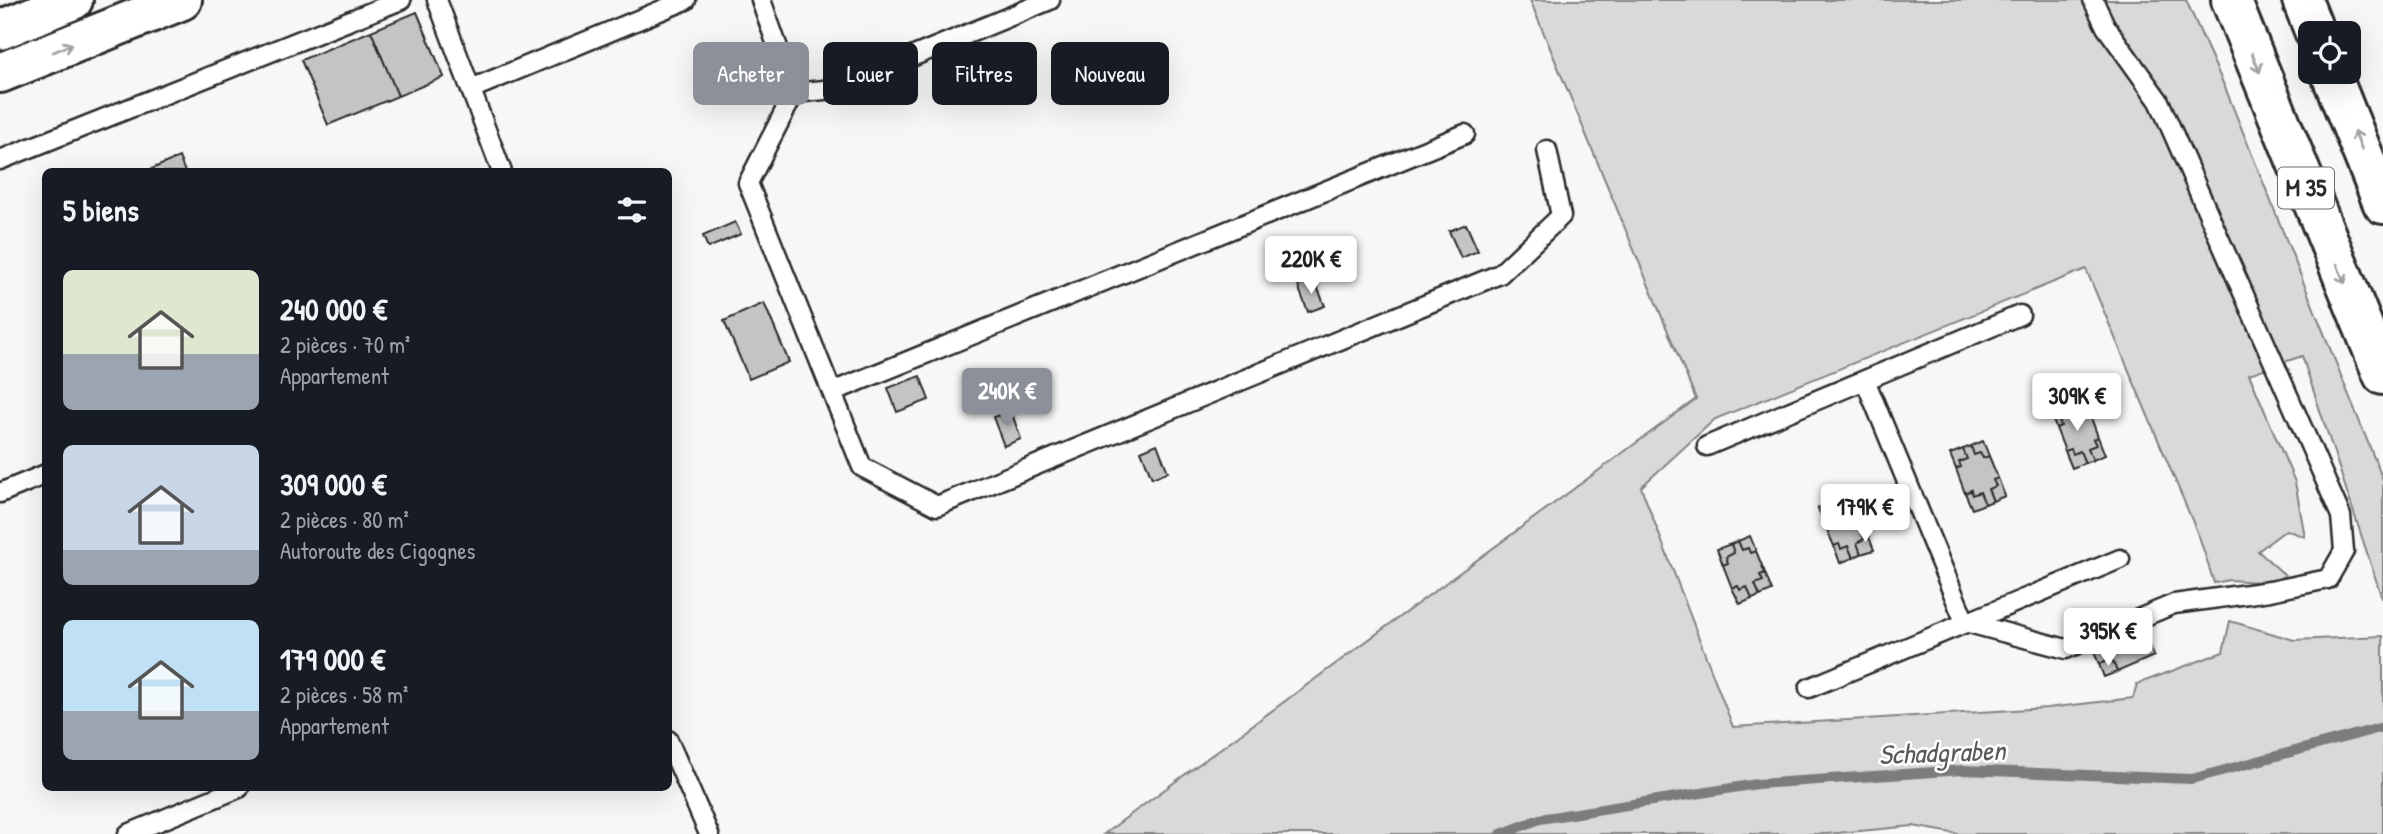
<!DOCTYPE html>
<html lang="fr">
<head>
<meta charset="utf-8">
<style>
	body { margin:0; font-family:"Patrick Hand",sans-serif; background:#242831; color:#f1f3f6; height:100vh; display:flex; flex-direction:column; font-size:26px; white-space:nowrap }
	* { box-sizing:border-box; margin:0 }
	p { font-size:23px; color:#9ea1a6 }
	.icon { flex:none; width:38px; height:38px; fill:none; stroke:currentColor; stroke-width:2; stroke-linecap:round; stroke-linejoin:round }
	.map { position:relative; flex:1; overflow:hidden }
	.side { position:absolute; left:42px; top:168px; width:630px; height:623px; display:flex; flex-direction:column; background:#171b24; border-radius:10px; box-shadow:0 7px 28px #0002 }
	.side>* { flex:none }
	.top-card { position:absolute; left:693px; top:42px; width:665px; height:63px; display:flex; gap:14px }
	.fabs { position:absolute; left:2298px; top:21px; display:grid; gap:14px }
	.fabs a { display:grid; place-items:center; width:63px; height:63px; border-radius:10px; background:#171b24; box-shadow:0 7px 28px #0002; font-size:35px }
	.price { position:absolute; translate:-50% -60px; padding:0 16px; border-radius:7px; background:#fff; color:#222; font-size:23px; line-height:46px; filter:drop-shadow(0 2px 4px #0008) }
	.price::after { content:''; position:absolute; left:50%; top:42px; width:21px; height:16px; margin-left:-10px; background:inherit; clip-path:polygon(0 0,100% 0,50% 100%) }
	.price.selected { background:#8c9099; color:#fff }
	ul { padding:0; list-style:none }
	li { display:flex; align-items:center; gap:21px; height:175px; padding:0 21px }
	li span { display:grid; place-items:center; flex:none; width:196px; height:140px; border-radius:10px; color:#555 }
	li>.icon { margin-inline-start:auto }
	span .icon { width:84px; height:84px; fill:#fffc; stroke-width:1 }
	li b { font-size:30px }
	h2 { display:flex; justify-content:space-between; align-items:center; height:84px; padding:0 21px; font-size:30px }
	.pill { padding:0 24px; border-radius:10px; background:#171b24; box-shadow:0 7px 28px #0002; font-size:24px; line-height:63px }
	.pill.selected { background:#8c9099; color:#fff }
	.map>svg:first-child { display:block }
	.green { fill:#d9d9d9; stroke:#828282; stroke-width:2 }
	.lines { fill:none; stroke-linecap:round; stroke-linejoin:round }
	.stream { stroke:#7b7b7b; stroke-width:10 }
	.building { fill:#c4c4c4; stroke:#2b2b2b; stroke-width:2 }
	.service-casing { stroke:#2b2b2b; stroke-width:23 }
	.secondary-casing { stroke:#2b2b2b; stroke-width:44 }
	.trunk-casing { stroke:#2b2b2b; stroke-width:44 }
	.service { stroke:#fff; stroke-width:18 }
	.secondary { stroke:#fff; stroke-width:38 }
	.trunk { stroke:#fff; stroke-width:38 }
	.oneway { stroke:#a0a0a0 }
	.labels { text-anchor:middle; stroke-width:5; stroke-linejoin:round; paint-order:stroke }
	.shield { fill:#fff; stroke:#6b6b6b; stroke-width:2 }
	.shield-label { font-size:24px; font-weight:bold; fill:#2b2b2b }
	.water-label { font-size:28px; font-style:italic; fill:#5a5a5a; stroke:#fff }
</style>
</head>
<body>
<div class="map">
<svg width="2383" height="834" viewBox="0 0 2383 834">
	<rect width="100%" height="100%" fill="#f7f7f7"/>
	<filter id="ink" filterUnits="userSpaceOnUse"><feTurbulence type="fractalNoise" baseFrequency=".0143" numOctaves="2"/><feDisplacementMap in="SourceGraphic" scale="14" xChannelSelector="R" yChannelSelector="G"/><feConvolveMatrix kernelMatrix="1 2 1 2 8 2 1 2 1" color-interpolation-filters="sRGB"/></filter>
	<g filter="url(#ink)">
		<!-- green -->
		<path class="green" d="M1530,0H2186L2226,90L2383,480V601L2302,356L2249,374L2295,482L2305,537L2286,530L2258,551L2285,575L2274,583L2229,580L2214,583L2200,539L2086,269L1715,419L1641,487L1733,727L2047,708L2133,698L2137,684L2223,652L2230,621L2294,640L2383,636V834H1958L1913,826L1827,834H1104L1696,399Z"/>
		<g class="lines">
			<!-- stream -->
			<path class="stream" d="M1501,834L1540,819L1757,784L1963,770L2192,779L2383,727"/>
		</g>
		<!-- building -->
		<path class="building" d="M417,12L444,77L398,96L371,31Z
			M371,31L398,96L328,125L301,60Z
			M179,157L185,172H145Z
			M735,222L741,234L708,248L703,236Z
			M1466,224L1478,251L1461,258L1449,231Z
			M1314,279L1325,306L1308,312L1298,286Z
			M764,303L789,362L749,379L724,321Z
			M920,376L929,400L897,412L888,388Z
			M2083,400L2090,415L2083,417L2081,412L2075,414L2071,404Z
			M2071,404L2075,414L2081,412L2083,417L2090,415L2098,437L2093,439L2096,445L2088,448L2093,460L2085,463L2080,451L2073,454L2071,449L2065,451L2056,428L2061,426L2059,421L2068,417L2064,408Z
			M2064,408L2068,417L2059,421L2061,426L2056,428L2050,413Z
			M1011,411L1021,439L1004,446L993,417Z
			M2098,437L2105,455L2093,460L2088,448L2096,445L2093,439Z
			M1983,441L1989,456L1983,458L1980,453L1974,455L1971,446Z
			M1157,444L1168,472L1152,478L1141,451Z
			M1971,446L1974,455L1980,453L1983,458L1989,456L1998,478L1993,480L1996,486L1988,489L1993,501L1985,504L1980,492L1972,495L1971,490L1965,493L1956,469L1961,467L1959,462L1967,459L1963,449Z
			M1963,449L1967,459L1959,462L1961,467L1956,469L1950,454Z
			M2071,449L2073,454L2080,451L2085,463L2072,468L2065,451Z
			M1998,478L2005,496L1993,501L1988,489L1996,486L1993,480Z
			M1971,490L1972,495L1980,492L1985,504L1972,509L1965,493Z
			M1851,495L1857,510L1851,512L1849,506L1842,509L1838,500Z
			M1838,500L1842,509L1849,506L1851,512L1857,510L1867,532L1862,534L1864,539L1857,543L1861,554L1853,558L1848,546L1841,549L1839,544L1834,546L1824,523L1829,521L1827,515L1835,512L1832,502Z
			M1832,502L1835,512L1827,515L1829,521L1824,523L1818,508Z
			M1867,532L1874,550L1861,554L1857,543L1864,539L1862,534Z
			M1750,536L1756,551L1750,553L1748,548L1742,550L1738,541Z
			M1738,541L1742,550L1748,548L1750,553L1756,551L1765,573L1760,575L1763,581L1755,584L1760,596L1752,599L1747,587L1740,590L1738,586L1732,588L1723,565L1728,563L1726,557L1734,553L1731,544Z
			M1731,544L1734,553L1726,557L1728,563L1723,565L1717,549Z
			M1839,544L1841,549L1848,546L1853,558L1840,563L1834,546Z
			M1765,573L1772,591L1760,596L1755,584L1763,581L1760,575Z
			M1738,586L1740,590L1747,587L1752,599L1740,604L1732,588Z
			M2144,631L2154,656L2117,672L2112,659L2099,664L2094,652Z
			M2112,659L2117,672L2104,677L2099,664Z"/>
		<g class="lines">
			<!-- service casing -->
			<g class="service-casing">
				<path id="service" d="M437,0L502,172
					M761,0L794,93L748,183L862,467L937,506L1500,274L1561,216L1547,150
					M471,89L686,0
					M794,93L834,89L1050,0
					M0,160L401,0
					M1865,380L1965,622L2066,649L2174,604L2270,591L2328,579L2344,551L2341,516L2159,101L2106,27L2093,0
					M832,392L1465,134
					M1707,446L2020,315
					M0,493L46,474
					M1809,688L2120,559
					M668,740L709,834
					M128,834L239,788"/>
			</g>
			<!-- secondary casing -->
			<g class="secondary-casing">
				<path id="secondary" d="M0,30L73,0
					M0,73L182,0"/>
			</g>
			<!-- trunk casing -->
			<g class="trunk-casing">
				<path id="trunk" d="M2231,0L2383,375
					M2302,0L2315,33
					M2330,72L2383,204"/>
			</g>
			<!-- service -->
			<use href="#service" class="service"/>
			<!-- secondary -->
			<use href="#secondary" class="secondary"/>
			<!-- trunk -->
			<use href="#trunk" class="trunk"/>
		</g>
		<!-- one-way arrows -->
		<defs><path id="oneway-shaft" d="M-6 0H5M1.5-3L5.5 0L1.5 3" fill="none" stroke-width="1.6" stroke-linecap="round" stroke-linejoin="round" transform="scale(1.75)"/></defs>
		<g class="oneway">
			<use href="#oneway-shaft" transform="translate(63 48) rotate(-22)"/>
			<use href="#oneway-shaft" transform="translate(2256 63) rotate(68)"/>
			<use href="#oneway-shaft" transform="translate(2358 140) rotate(-112)"/>
			<use href="#oneway-shaft" transform="translate(2341 274) rotate(68)"/>
		</g>
	</g>
	<g class="labels">
		<!-- shield labels -->
		<rect class="shield" x="2278" y="167.5" width="56" height="41" rx="5"/>
		<g class="shield-label">
			<text x="2306" y="196">M 35</text>
		</g>
		<!-- water labels -->
		<g class="water-label">
			<text transform="translate(1942 752) rotate(-2)" y="10">Schadgraben</text>
		</g>
	</g>
</svg>
<div class="fabs">
<a><svg class="icon" aria-label="locate" viewBox="0 0 24 24"><circle cx="12" cy="12" r="6"/><path d="M12 2v4M12 18v4M2 12h4M18 12h4"/></svg></a>
</div>
<b class="price" style="left:1311px;top:296px">220K €</b>
<b class="price selected" style="left:1007px;top:428px">240K €</b>
<b class="price" style="left:2077px;top:433px">309K €</b>
<b class="price" style="left:1865px;top:544px">179K €</b>
<b class="price" style="left:2108px;top:668px">395K €</b>
<div class="top-card">
<a class="pill selected">Acheter</a>
<a class="pill">Louer</a>
<a class="pill">Filtres</a>
<a class="pill">Nouveau</a>
</div>
<section class="side">
<h2>5 biens<svg class="icon" aria-label="filters" viewBox="0 0 24 24"><path d="M4 7h16M4 17h16"/><circle cx="9" cy="7" r="2"/><circle cx="15" cy="17" r="2"/></svg></h2>
<ul>
<li><span style="background:linear-gradient(#dfe7d0 60%,#9aa5b1 0)"><svg class="icon" aria-label="home" viewBox="0 0 24 24"><path d="M3 11l9-7 9 7M6 9v11h12V9"/></svg></span><div><b>240 000 €</b><p>2 pièces · 70 m²</p><p>Appartement</p></div></li>
<li><span style="background:linear-gradient(#c9d6e8 75%,#9aa5b1 0)"><svg class="icon" aria-label="home" viewBox="0 0 24 24"><path d="M3 11l9-7 9 7M6 9v11h12V9"/></svg></span><div><b>309 000 €</b><p>2 pièces · 80 m²</p><p>Autoroute des Cigognes</p></div></li>
<li><span style="background:linear-gradient(#bfe0f5 65%,#9aa5b1 0)"><svg class="icon" aria-label="home" viewBox="0 0 24 24"><path d="M3 11l9-7 9 7M6 9v11h12V9"/></svg></span><div><b>179 000 €</b><p>2 pièces · 58 m²</p><p>Appartement</p></div></li>
</ul>
</section>
</div>
</body>
</html>
